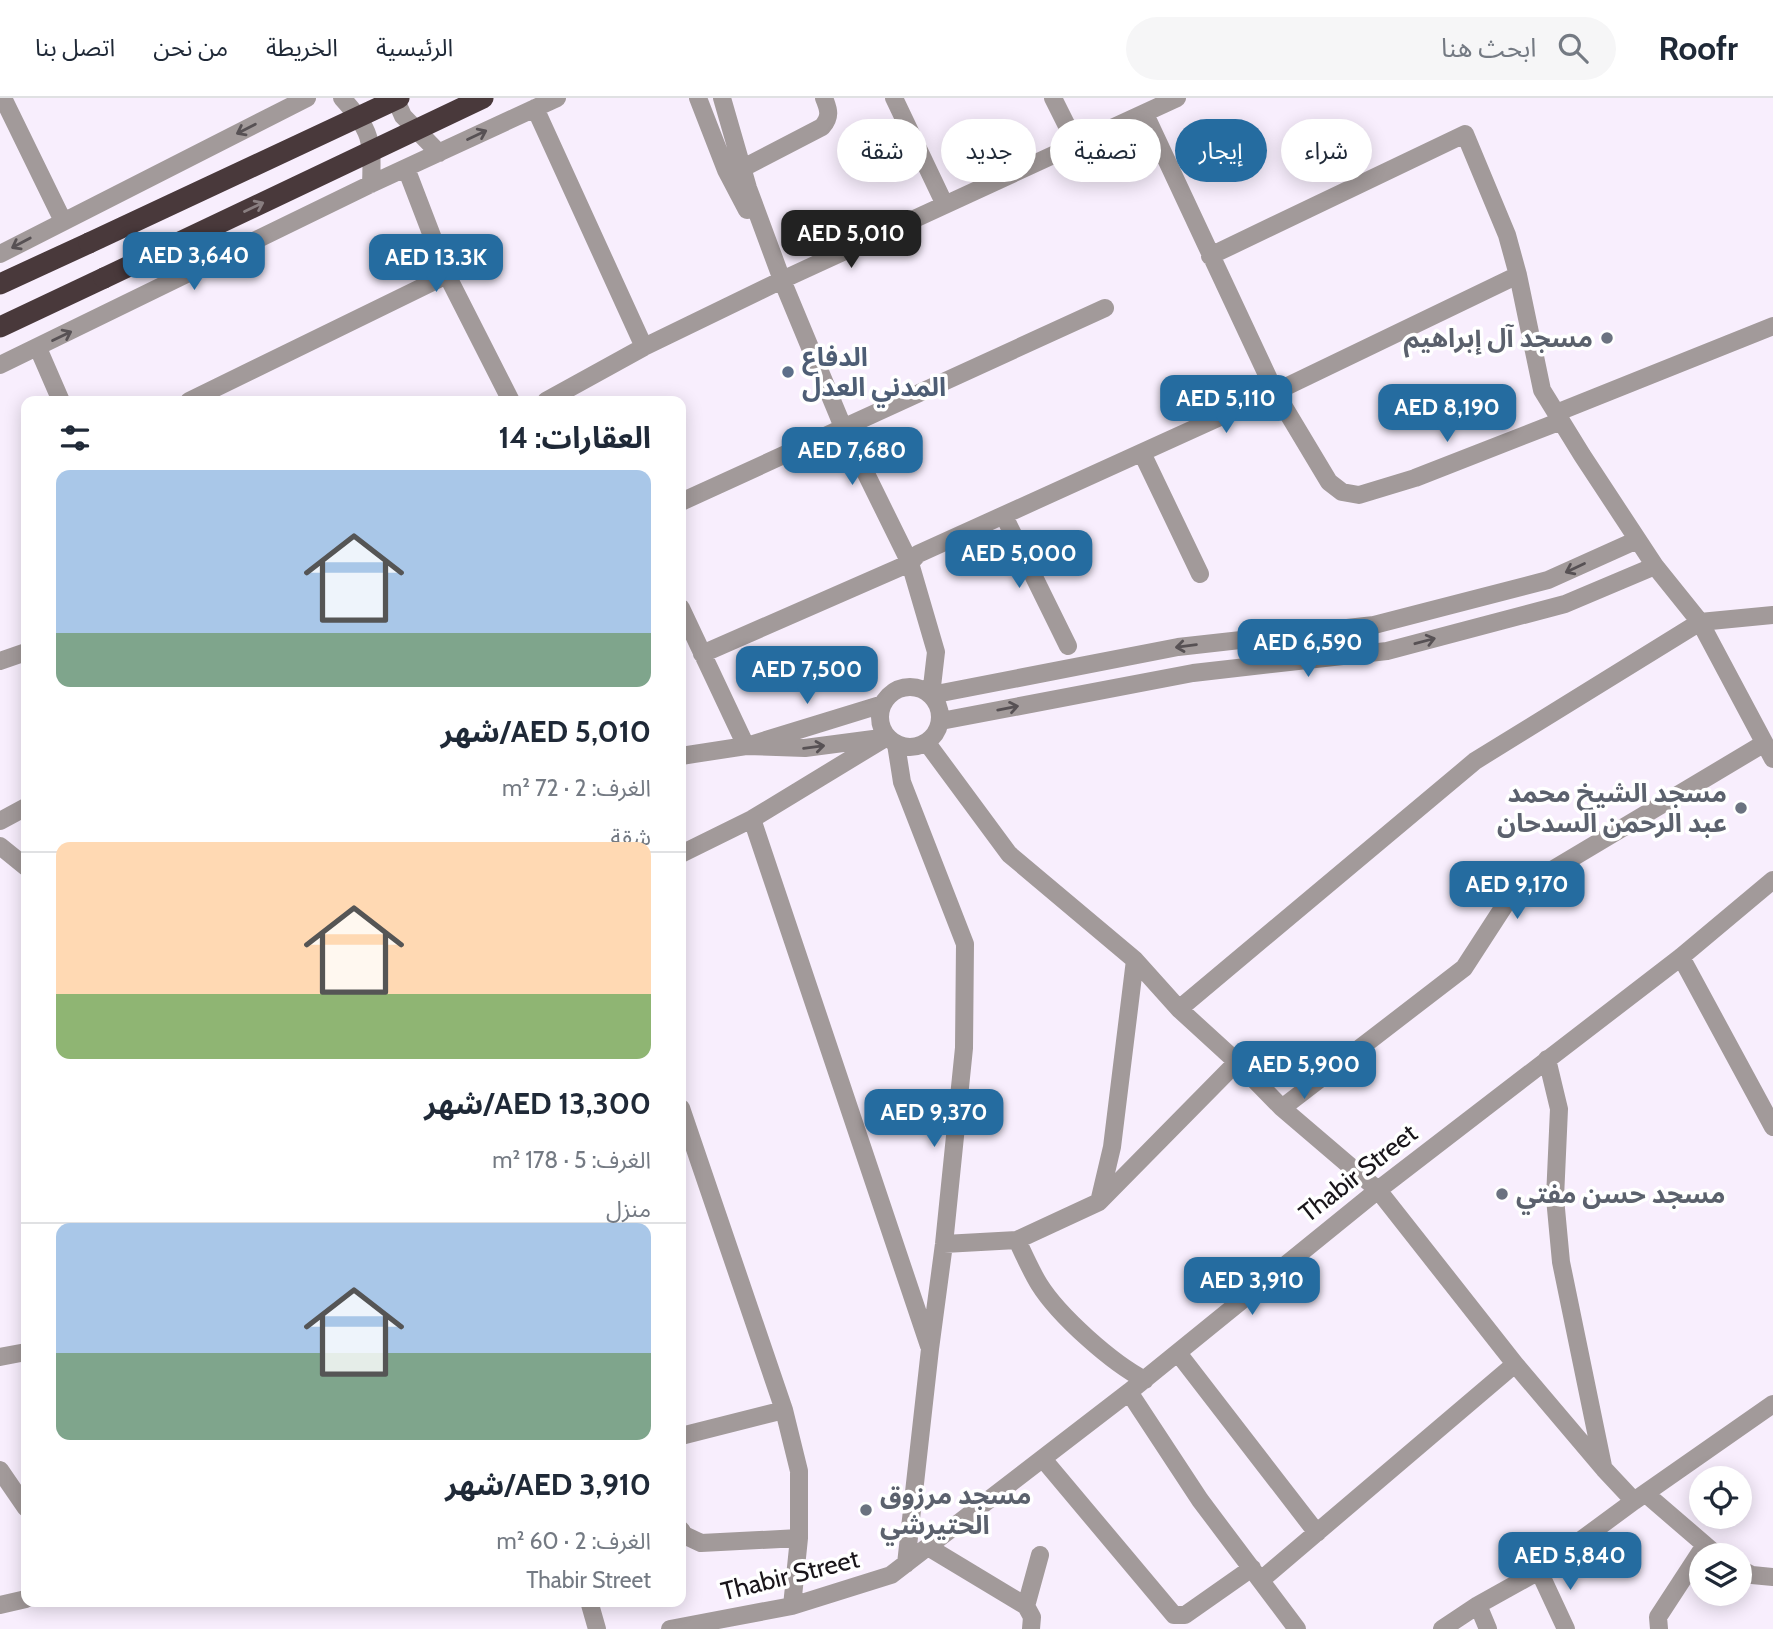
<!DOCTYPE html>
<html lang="ar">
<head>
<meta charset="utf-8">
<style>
	body { margin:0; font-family:Cabin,"Noto Sans Arabic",sans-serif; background:#f6f6f7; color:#1f2937; direction:rtl; height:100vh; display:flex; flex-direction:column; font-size:26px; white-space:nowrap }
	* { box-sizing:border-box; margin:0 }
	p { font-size:23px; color:#747a83 }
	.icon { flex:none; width:38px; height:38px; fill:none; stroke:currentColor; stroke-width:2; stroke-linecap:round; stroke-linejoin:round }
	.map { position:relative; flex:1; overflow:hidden; direction:ltr }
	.side { position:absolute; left:21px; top:298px; width:665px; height:1211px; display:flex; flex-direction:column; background:#fff; border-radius:14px; box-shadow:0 4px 18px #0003; direction:rtl }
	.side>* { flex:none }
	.hud { position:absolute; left:707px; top:21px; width:665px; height:63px; direction:rtl; display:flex; gap:14px }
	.controls { position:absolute; left:1689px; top:1368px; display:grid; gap:14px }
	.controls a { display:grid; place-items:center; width:63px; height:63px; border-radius:50%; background:#fff; box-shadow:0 4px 18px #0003; font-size:35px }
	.price { position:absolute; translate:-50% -60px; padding:0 16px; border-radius:14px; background:#256ca0; color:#fff; font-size:23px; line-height:46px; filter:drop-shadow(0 2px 4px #0008) }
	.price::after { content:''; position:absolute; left:50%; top:42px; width:21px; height:16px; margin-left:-10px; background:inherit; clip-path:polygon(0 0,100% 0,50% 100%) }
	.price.current { background:#222; color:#fff }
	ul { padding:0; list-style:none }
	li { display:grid; align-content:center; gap:14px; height:371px; padding:0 35px }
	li+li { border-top:2px solid #e0e1e3 }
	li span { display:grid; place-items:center; height:217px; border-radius:14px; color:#555 }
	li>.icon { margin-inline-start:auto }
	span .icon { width:126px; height:126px; fill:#fffc; stroke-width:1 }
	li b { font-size:30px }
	h2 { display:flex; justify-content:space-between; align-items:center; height:84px; padding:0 35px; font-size:30px }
	.chip { padding:0 24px; border-radius:32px; background:#fff; box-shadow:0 4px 18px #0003; font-size:24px; line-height:63px }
	.chip.current { background:#256ca0; color:#fff }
	header { display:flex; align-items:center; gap:42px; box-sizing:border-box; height:98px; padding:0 35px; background:#fff; border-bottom:2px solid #e0e1e3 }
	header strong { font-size:33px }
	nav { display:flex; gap:38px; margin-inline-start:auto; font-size:24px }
	.search { width:490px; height:63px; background:#f6f6f7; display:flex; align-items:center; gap:18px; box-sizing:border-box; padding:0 24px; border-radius:38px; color:#747a83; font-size:26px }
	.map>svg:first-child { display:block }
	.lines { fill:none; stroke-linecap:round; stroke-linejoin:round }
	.minor { stroke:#a29a9a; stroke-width:18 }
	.highway { stroke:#49393b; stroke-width:21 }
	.highway-bridge { stroke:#49393b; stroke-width:21 }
	.oneway { stroke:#575154 }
	.oneway2 { stroke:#897e80 }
	.worship-dot { fill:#6b7280; stroke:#fff; stroke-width:2.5 }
	.service-dot { fill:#5c6f8a; stroke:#fff; stroke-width:2.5 }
	.labels { text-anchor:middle; stroke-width:7; stroke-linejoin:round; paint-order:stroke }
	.worship-label { font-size:26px; font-weight:bold; fill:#5b616d; stroke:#fff; text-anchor:end }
	.service-label { font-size:26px; font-weight:bold; fill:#4e5e75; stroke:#fff; text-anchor:start }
	.street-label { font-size:26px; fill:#19151a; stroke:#fff }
</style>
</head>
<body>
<header>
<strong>Roofr</strong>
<div class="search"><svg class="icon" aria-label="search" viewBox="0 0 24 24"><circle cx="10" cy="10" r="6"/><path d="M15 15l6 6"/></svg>ابحث هنا</div>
<nav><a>الرئيسية</a><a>الخريطة</a><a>من نحن</a><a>اتصل بنا</a></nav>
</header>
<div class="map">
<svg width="1773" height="1531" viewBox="0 0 1773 1531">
	<rect width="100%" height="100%" fill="#f8eefd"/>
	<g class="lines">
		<!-- minor -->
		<path class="minor" d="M3,0L63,123
			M342,0C371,32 373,43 371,86
			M395,0L403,18L439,55
			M698,0L726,72L747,112
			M722,0L748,90L782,182L843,329L910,465L936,554L931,597L1178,549L1374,527L1548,482L1637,442
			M894,0L945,107
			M1053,0L1076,46
			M535,10L644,249
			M1145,16L1275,294L1329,384L1342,394L1359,397L1415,380L1561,323
			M406,70L447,177L511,303
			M743,70L822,29C831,19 829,12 824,0
			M0,156L307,0
			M1210,158L1465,36L1507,137L1518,177L1542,292L1582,357L1655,468L1700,524L1773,661
			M38,250L61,303
			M0,267L371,86L557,0
			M189,303L447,177
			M546,303L644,249L782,182L1177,0
			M1556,315L1773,228
			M1142,355L1200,476
			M681,404L1105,210
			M1004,418L1068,548
			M681,510L746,648
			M702,556L910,465L918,456L1275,294L1518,177
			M0,563L26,554
			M880 619a30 30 0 1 1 60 0a30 30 0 1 1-60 0Z
			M941,623L1193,575L1387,553L1565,506L1655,468
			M927,645L1009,756L1135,862L1179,911L1237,964L1282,1010L1378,1092L1515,1266L1604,1371L1634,1403
			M753,646L883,606
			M896,646L902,684L965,846L964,950L944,1146L930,1251L906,1466
			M681,658L746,648L805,650L881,640
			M752,721L929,1248
			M0,723L26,709
			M0,748L26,769
			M681,756L752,721L887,639
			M1681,859L1773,1029
			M1179,911L1475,663L1700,524L1773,517
			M1547,961L1559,1011L1555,1100L1561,1164L1603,1368
			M681,1010L784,1312L799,1373V1440L792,1508
			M1282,1010L1464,870L1512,796L1763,646
			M1099,1104L1112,1049L1135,862
			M1017,1142C1024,1157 1031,1173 1039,1186C1059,1218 1112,1265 1145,1282
			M944,1146L1017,1142L1099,1104L1237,964
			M1178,1255L1317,1435
			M0,1259L26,1254
			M1129,1294L1200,1402L1297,1531
			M681,1338L784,1312
			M1043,1361L1174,1517H1185L1252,1470
			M0,1372L26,1410
			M1646,1396L1718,1458
			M681,1432L684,1437L701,1445L799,1440
			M928,1449L1026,1508L1032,1519L1031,1531
			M1740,1471L1752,1477L1773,1479
			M1539,1473L1566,1531
			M1261,1482L1515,1266
			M589,1503L597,1531
			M0,1507L26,1501
			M1478,1507L1488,1531
			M1026,1508L1040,1457
			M670,1531L792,1508L891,1477L1129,1294L1378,1092L1681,859L1773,782
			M1442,1531L1478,1507L1539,1473L1634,1403L1773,1306
			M1659,1531L1658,1519L1705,1447"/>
		<!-- highway -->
		<path class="highway" d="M0,186L89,145
			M0,229L104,180"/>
		<!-- highway-bridge -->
		<path class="highway-bridge" d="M89,145L399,0
			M104,180L483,0"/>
	</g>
	<!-- one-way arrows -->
	<defs><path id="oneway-shaft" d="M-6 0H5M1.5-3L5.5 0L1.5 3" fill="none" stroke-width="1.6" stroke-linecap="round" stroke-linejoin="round" transform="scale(1.75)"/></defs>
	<g class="oneway">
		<use href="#oneway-shaft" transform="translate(246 31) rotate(153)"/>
		<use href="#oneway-shaft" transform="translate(477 37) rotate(-25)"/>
		<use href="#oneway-shaft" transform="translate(21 145) rotate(152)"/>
		<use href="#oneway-shaft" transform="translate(62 238) rotate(-26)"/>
		<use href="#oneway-shaft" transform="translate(1575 470) rotate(155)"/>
		<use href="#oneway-shaft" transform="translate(1425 543) rotate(-15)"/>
		<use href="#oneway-shaft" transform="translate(1186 548) rotate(173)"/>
		<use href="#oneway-shaft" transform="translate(1008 610) rotate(-11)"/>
		<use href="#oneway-shaft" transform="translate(814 649) rotate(-7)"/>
	</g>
	<use class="oneway2" href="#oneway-shaft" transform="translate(254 109) rotate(-25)"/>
	<!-- markers -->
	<g class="worship-dot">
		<circle cx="1607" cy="240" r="7"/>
		<circle cx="1741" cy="710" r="7"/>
		<circle cx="1502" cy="1096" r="7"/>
		<circle cx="866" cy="1412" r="7"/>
	</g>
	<circle class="service-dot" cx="788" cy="274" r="7"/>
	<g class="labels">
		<!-- worship labels -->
		<g class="worship-label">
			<text x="1593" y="249">مسجد آل إبراهيم</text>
			<text x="1727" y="704">مسجد الشيخ محمد<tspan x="1727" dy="30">عبد الرحمن السدحان</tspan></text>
			<text x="1516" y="1105" text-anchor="start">مسجد حسن مفتي</text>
			<text x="880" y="1406" text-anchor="start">مسجد مرزوق<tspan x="880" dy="30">الحتيرشي</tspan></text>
		</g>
		<!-- service labels -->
		<g class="service-label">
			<text x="802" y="268">الدفاع<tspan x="802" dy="30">المدني العدل</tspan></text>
		</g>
		<!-- street labels -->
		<g class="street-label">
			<text transform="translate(1358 1075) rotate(-38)" y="9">Thabir Street</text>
			<text transform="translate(790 1477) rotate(-14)" y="9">Thabir Street</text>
		</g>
	</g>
</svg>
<div class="controls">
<a><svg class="icon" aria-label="locate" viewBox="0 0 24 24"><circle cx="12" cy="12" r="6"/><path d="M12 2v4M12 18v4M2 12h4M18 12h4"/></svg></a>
<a><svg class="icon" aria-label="layers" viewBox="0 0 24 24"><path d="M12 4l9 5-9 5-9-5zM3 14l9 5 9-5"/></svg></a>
</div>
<b class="price current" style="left:851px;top:172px">AED 5,010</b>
<b class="price" style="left:194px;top:194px">AED 3,640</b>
<b class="price" style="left:436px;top:196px">AED 13.3K</b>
<b class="price" style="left:1226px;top:337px">AED 5,110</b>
<b class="price" style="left:1447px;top:346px">AED 8,190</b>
<b class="price" style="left:852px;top:389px">AED 7,680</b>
<b class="price" style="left:1019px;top:492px">AED 5,000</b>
<b class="price" style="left:1308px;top:581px">AED 6,590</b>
<b class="price" style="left:807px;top:608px">AED 7,500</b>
<b class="price" style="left:1517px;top:823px">AED 9,170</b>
<b class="price" style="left:1304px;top:1003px">AED 5,900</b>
<b class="price" style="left:934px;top:1051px">AED 9,370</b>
<b class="price" style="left:1252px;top:1219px">AED 3,910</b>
<b class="price" style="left:1570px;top:1494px">AED 5,840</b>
<div class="hud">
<a class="chip">شراء</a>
<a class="chip current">إيجار</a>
<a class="chip">تصفية</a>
<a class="chip">جديد</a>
<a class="chip">شقة</a>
</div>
<section class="side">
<h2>العقارات: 14<svg class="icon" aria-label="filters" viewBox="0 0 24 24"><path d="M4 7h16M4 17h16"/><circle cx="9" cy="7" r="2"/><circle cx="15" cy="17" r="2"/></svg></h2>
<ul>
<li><span style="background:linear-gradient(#a9c7e8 75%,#7fa58c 0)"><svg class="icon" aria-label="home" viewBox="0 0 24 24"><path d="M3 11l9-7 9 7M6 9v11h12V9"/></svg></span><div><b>AED 5,010/شهر</b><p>الغرف: 2 · 72 m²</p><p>شقة</p></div></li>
<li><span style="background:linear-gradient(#ffd9b3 70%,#8fb573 0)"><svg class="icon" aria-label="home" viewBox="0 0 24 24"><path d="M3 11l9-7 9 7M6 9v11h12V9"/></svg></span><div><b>AED 13,300/شهر</b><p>الغرف: 5 · 178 m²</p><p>منزل</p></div></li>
<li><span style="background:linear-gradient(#a9c7e8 60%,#7fa58c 0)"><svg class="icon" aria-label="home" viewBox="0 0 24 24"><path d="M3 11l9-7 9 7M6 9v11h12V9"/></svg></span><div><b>AED 3,910/شهر</b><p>الغرف: 2 · 60 m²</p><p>Thabir Street</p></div></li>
</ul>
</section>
</div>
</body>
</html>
